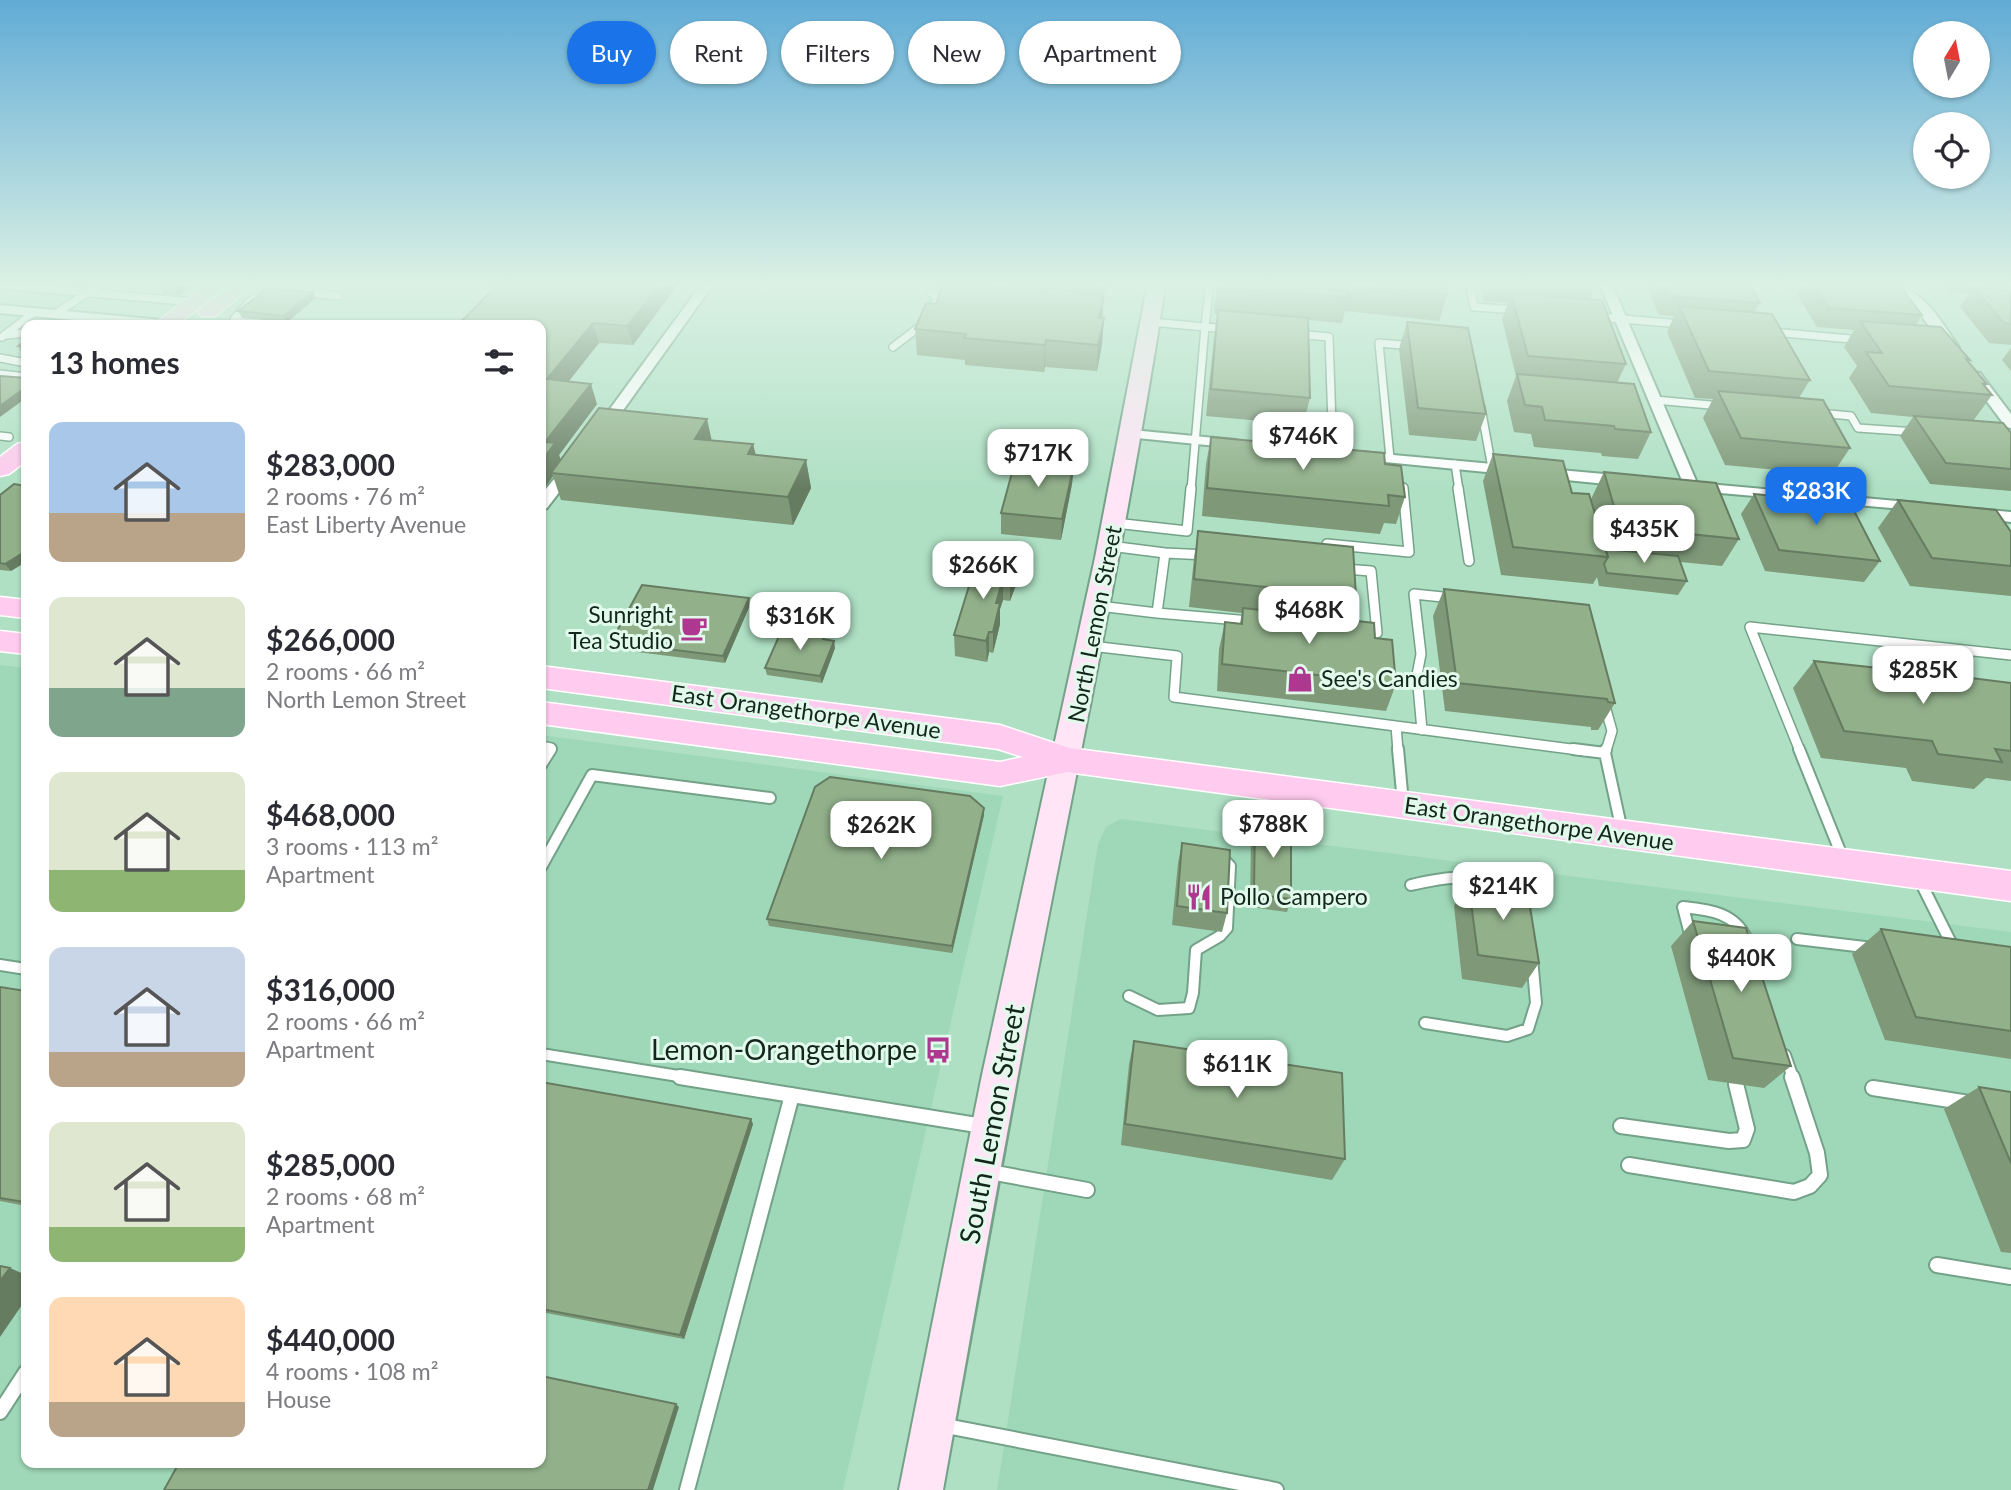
<!DOCTYPE html>
<html lang="en">
<head>
<meta charset="utf-8">
<style>
	body { margin:0; font-family:Lato,sans-serif; background:#f2f2f3; color:#2b2b33; height:100vh; display:flex; flex-direction:column; font-size:26px; white-space:nowrap }
	* { box-sizing:border-box; margin:0 }
	p { font-size:23px; color:#7c7c81 }
	.icon { flex:none; width:38px; height:38px; fill:none; stroke:currentColor; stroke-width:2; stroke-linecap:round; stroke-linejoin:round }
	.map { position:relative; flex:1; overflow:hidden }
	.panel { position:absolute; left:21px; top:320px; width:525px; height:1148px; display:flex; flex-direction:column; background:#fff; border-radius:14px; box-shadow:0 2px 5px #0004 }
	.panel>* { flex:none }
	.top-card { position:absolute; left:567px; top:21px; width:665px; height:63px; display:flex; gap:14px }
	.needle { width:46px; rotate:10deg }
	.tools { position:absolute; left:1913px; top:21px; display:grid; gap:14px }
	.tools a { display:grid; place-items:center; width:77px; height:77px; border-radius:50%; background:#fff; box-shadow:0 2px 5px #0004; font-size:35px }
	.price { position:absolute; translate:-50% -60px; padding:0 16px; border-radius:14px; background:#fff; color:#222; font-size:23px; line-height:46px; filter:drop-shadow(0 2px 4px #0008) }
	.price::after { content:''; position:absolute; left:50%; top:42px; width:21px; height:16px; margin-left:-10px; background:inherit; clip-path:polygon(0 0,100% 0,50% 100%) }
	.price.selected { background:#1a73e8; color:#fff }
	ul { padding:0; list-style:none }
	li { display:flex; align-items:center; gap:21px; height:175px; padding:0 28px }
	li span { display:grid; place-items:center; flex:none; width:196px; height:140px; border-radius:14px; color:#555 }
	li>.icon { margin-inline-start:auto }
	span .icon { width:84px; height:84px; fill:#fffc; stroke-width:1 }
	li b { font-size:30px }
	h2 { display:flex; justify-content:space-between; align-items:center; height:84px; padding:0 28px; font-size:30px }
	.chip { padding:0 24px; border-radius:32px; background:#fff; box-shadow:0 2px 5px #0004; font-size:24px; line-height:63px }
	.chip.selected { background:#1a73e8; color:#fff }
	.map>svg:first-child { display:block }
	.built { fill:#9fd8b8 }
	.lines { fill:none; stroke-linecap:round; stroke-linejoin:round }
	.lane-far3-casing { stroke:#73a288; stroke-width:10 }
	.lane-far2-casing { stroke:#73a288; stroke-width:12 }
	.lane-far1-casing { stroke:#73a288; stroke-width:14 }
	.lane-casing { stroke:#73a288; stroke-width:18 }
	.street-casing { stroke:#73a288; stroke-width:4 }
	.secondary-casing { stroke:#73a288; stroke-width:4 }
	.primary-casing { stroke:#fff; stroke-width:3 }
	.lane-far3 { stroke:#fff; stroke-width:7 }
	.lane-far2 { stroke:#fff; stroke-width:9 }
	.lane-far1 { stroke:#fff; stroke-width:10 }
	.lane { stroke:#fff; stroke-width:14 }
	.street { fill:#fff; fill-rule:evenodd }
	.secondary { fill:#ffe5f6; fill-rule:evenodd }
	.primary { fill:#ffcbee; fill-rule:evenodd }
	.wall { fill:#7e9878; fill-rule:evenodd }
	.shaded-wall { fill:#667c61 }
	.building { fill:#92b18b; stroke:#667c61; stroke-width:2 }
	.labels { text-anchor:middle; stroke-width:6; stroke-linejoin:round; paint-order:stroke }
	.poi-label { font-size:23px; fill:#13261c; stroke:#e2faec; text-anchor:start }
	.street-label { font-size:23px; fill:#13261c; stroke:#e2faec }
	.near-poi-label { font-size:28px; fill:#13261c; stroke:#e2faec; text-anchor:end }
	.near-street-label { font-size:28px; fill:#13261c; stroke:#e2faec }
</style>
</head>
<body>
<div class="map">
<svg width="2011" height="1490" viewBox="0 0 2011 1490">
	<rect width="100%" height="100%" fill="#afe0c4"/>
	<!-- built -->
	<path class="built" d="M0,665L26,668V1463H541V735L1003,796L843,1490H0Z
		M1121,819L2011,932V1490H997L1098,844L1106,827Z"/>
	<g class="lines">
		<!-- lane-far3 casing -->
		<g class="lane-far3-casing">
			<path id="lane-far3" d="M1210,282L1205,327L1229,329
				M1469,282L1474,307L1517,310
				M0,285L194,302
				M1897,289L1911,282
				M272,291L250,301L234,319L286,326
				M301,292L338,296
				M55,314L104,282
				M1598,317L1681,324
				M1151,322L1205,327L1191,490
				M1773,332L1862,340
				M1296,334L1329,337L1333,453
				M6,335L26,333
				M2,337L33,313
				M893,347L927,321L938,297L931,293
				M0,358L26,363
				M0,374L26,377
				M1655,400L1721,406
				M1481,408L1492,468
				M1819,413L1851,416L1858,428L1916,432
				M0,436L9,437
				M1390,458L1379,343L1412,346
				M1455,464L1459,490"/>
		</g>
		<!-- lane-far2 casing -->
		<g class="lane-far2-casing">
			<path id="lane-far2" d="M1458,488L1469,561
				M1115,523L1187,531L1191,488
				M1327,544L1409,552L1403,488
				M1165,553L1207,555
				M1344,569L1371,571L1377,633L1363,632
				M1099,606L1157,613L1165,553L1110,546
				M1157,613L1250,621
				M1091,646L1177,656L1174,697L1586,751
				M1605,706L1612,731L1606,751
				M1396,726L1398,751
				M1422,730L1417,675L1421,654L1414,594L1452,598
				M541,746L551,748L550,751
				M1800,751L1750,627L2011,655"/>
		</g>
		<!-- lane-far1 casing -->
		<g class="lane-far1-casing">
			<path id="lane-far1" d="M1398,749L1403,803
				M1573,749L1605,753L1622,831
				M1799,749L1844,861
				M1605,753L1606,749
				M541,765L551,749
				M541,867L592,775L770,798
				M1919,879L1953,947
				M1411,885C1449,876 1479,872 1514,891
				M1691,938L1683,907C1709,910 1734,912 1746,938
				M1797,939L1873,948
				M0,965L26,969
				M1129,996L1158,1010L1189,1008L1193,993L1196,950L1220,936L1227,928L1230,866L1222,858
				M1425,1023L1507,1036L1528,1029L1536,1003L1532,958
				M541,1054L691,1078
				M1785,1055L1793,1078"/>
		</g>
		<!-- lane casing -->
		<g class="lane-casing">
			<path id="lane" d="M680,1077L983,1126
				M1873,1088L1969,1103
				M1621,1126L1729,1141L1743,1140L1747,1129L1736,1084
				M1629,1165L1794,1192L1810,1186L1820,1175L1817,1153L1792,1077
				M990,1172L1087,1190
				M1937,1265L2011,1277
				M0,1412L26,1372
				M941,1425L1276,1490
				M687,1490L792,1095"/>
		</g>
		<!-- street casing -->
		<g class="street-casing">
			<path id="street" d="M703,282H715L606,434H596L594,431L596,428Z
				M1599,282H1611L1697,483L1919,503L1925,505L1927,508L1925,511L1686,490Z
				M1823,282C1851,280 1894,277 1918,296C1934,307 1947,331 1959,347L1957,350H1947L1911,302L1894,292L1829,286Z
				M0,305L163,320L169,324L137,326L0,313Z
				M1975,372L1980,373L2011,414V428L2006,427L1968,376Z
				M1132,430L1236,440L1243,444L1236,448L1127,437L1125,434Z
				M1360,452L1626,476L1634,481L1626,486L1355,459L1353,456L1355,453Z
				M573,461L580,465L547,508L541,510V495L568,462Z
				M1976,509L2011,512V522L1970,517L1968,514Z"/>
		</g>
		<!-- secondary casing -->
		<g class="secondary-casing">
			<path id="secondary" d="M1148,282H1166C1128,528 1076,772 1029,1016C999,1174 971,1332 943,1490H899L982,1075L1095,558Z"/>
		</g>
		<!-- primary casing -->
		<g class="primary-casing">
			<path id="primary" d="M209,282H231L176,326H152Z
				M236,282H258L215,316H201L198,312L201,308Z
				M26,442V461L9,474L0,476V457L17,444Z
				M0,597L26,600V618L0,615Z
				M0,631L26,634V654L0,651Z
				M541,666L1000,725L1069,748L2011,871V901L1067,772L1000,786L541,724V702L1000,762L1023,757L998,749L541,688Z"/>
		</g>
		<!-- lane-far3 -->
		<use href="#lane-far3" class="lane-far3"/>
		<!-- lane-far2 -->
		<use href="#lane-far2" class="lane-far2"/>
		<!-- lane-far1 -->
		<use href="#lane-far1" class="lane-far1"/>
		<!-- lane -->
		<use href="#lane" class="lane"/>
		<!-- street -->
		<use href="#street" class="street"/>
		<!-- secondary -->
		<use href="#secondary" class="secondary"/>
		<!-- primary -->
		<use href="#primary" class="primary"/>
	</g>
	<!-- wall -->
	<path class="wall" d="M109,282H131L127,284L110,283Z
		M157,282H199L179,295L164,294Z
		M281,282H334L328,286Z
		M500,282H679V283L633,345L599,343L568,381L597,404L559,455L561,460L712,440L753,444L756,455L806,460L811,488L793,525L561,500L553,476L541,493Z
		M962,282H1020L1019,285H1024V282H1116L1114,288H1105L1103,296V318H1104L1102,344L1097,371L1045,367L1044,372L965,365V360L917,355L915,329L936,304L962,285ZM1047,283H1048V289L1046,292H1044Z
		M1217,282H1444L1447,295L1439,321L1345,311L1342,323L1309,320L1310,398L1303,425L1206,416L1214,336L1218,314L1214,313Z
		M1479,282H1595L1596,284L1590,299L1626,364L1617,383L1651,432L1638,459L1602,456L1601,453L1534,447L1531,434L1514,432L1507,401L1516,376L1502,319L1508,303L1484,301Z
		M1645,282H1748L1760,303L1754,312L1810,380L1799,398L1850,448L1832,475L1725,465L1703,418L1713,399L1695,398L1667,332L1674,316L1659,315Z
		M1803,282H1897L1922,315L1916,325L1970,360L1968,362L1987,384L1985,386L1992,395L1973,421L2011,433V491L1930,484L1900,436L1913,417L1871,413L1849,378L1857,366L1844,347L1854,330L1817,327L1797,294Z
		M1940,282H2011V345L1989,343L1960,307L1970,293L1948,292Z
		M316,298L287,322L242,318L238,311Z
		M1407,322L1486,414L1476,441L1409,435L1399,349Z
		M26,340V353H22L18,346Z
		M2011,348V371L2002,360Z
		M1211,437L1385,464L1405,497L1396,524L1384,523L1380,534L1202,516L1206,464Z
		M1493,454L1572,493L1591,499L1604,472L1739,539L1722,566L1680,562L1687,581L1678,595L1599,586L1597,577L1593,584L1501,575L1483,481Z
		M1074,464L1072,484L1061,540L1001,534V513Z
		M1754,494L1880,561L1864,582L1765,571L1741,514Z
		M0,495L11,571L0,570Z
		M1898,500L2011,532V596L1910,586L1878,528Z
		M1198,531L1356,597L1349,620L1375,638L1396,684L1386,711L1217,691L1219,649L1225,622L1240,623L1242,613L1189,607L1194,558Z
		M987,561V565H1016V585L1010,601L1003,600L1000,609V624L993,653L989,652L987,662L955,656L954,635Z
		M1444,589L1615,703L1598,730H1591V727L1445,711L1433,616Z
		M749,598L750,605L725,663L613,649L611,642Z
		M827,640L835,648L822,683L767,675L765,668Z
		M1891,658L1955,676L2011,683V781L1986,778L1974,789L1912,781L1906,768L1821,758L1793,688L1814,661L1882,669Z
		M984,815L952,953L769,926L767,919Z
		M1255,822L1291,899L1287,912L1250,907L1251,835Z
		M1182,843L1227,913L1222,932L1172,925L1178,863Z
		M1468,881L1539,963L1522,988L1462,979L1454,906Z
		M1693,921L1791,1066L1764,1088L1708,1080L1671,946Z
		M1881,929L2011,947V1059L1885,1040L1852,954Z
		M0,987L26,991V1206L0,1201Z
		M1134,1041L1345,1159L1332,1180L1121,1145L1129,1064Z
		M541,1082L753,1124L684,1339L541,1312Z
		M1979,1087L2011,1092V1253L2001,1252L1944,1109Z"/>
	<!-- shaded-wall -->
	<path class="shaded-wall" d="M171,282H199L179,295Z
		M326,282H334L328,286Z
		M662,282H679V283L633,345L627,326Z
		M1044,282H1047L1043,296Z
		M1103,282H1106L1102,303Z
		M313,292L316,298L287,322L283,316Z
		M1104,296L1102,322L1099,318Z
		M1104,318L1102,344L1097,371L1098,345Z
		M593,323L599,343L554,400L547,379Z
		M1046,340L1045,367L1044,372L1045,345Z
		M591,384L597,404L559,455L562,464L551,473L553,476L541,493V462L545,442Z
		M26,387V398L0,417V406Z
		M707,419L713,446L695,439Z
		M753,444L759,471L748,454Z
		M806,460L811,488L793,525L788,497Z
		M1074,464L1072,484L1061,540L1062,519Z
		M26,551V562L11,571L5,564Z
		M1016,565V585L1010,601V580Z
		M1003,579V600L1000,609V624L993,653V632L996,603Z
		M749,598L750,605L725,663L723,656Z
		M989,632V652L987,662L986,641Z
		M834,641L835,648L822,683L820,676Z
		M984,808V815L952,953V946Z
		M751,1119L753,1124L684,1339L680,1335Z
		M10,1268L26,1275V1299L0,1337V1281Z
		M676,1404L679,1407L653,1490H648Z"/>
	<!-- building -->
	<path class="building" d="M500,282H662L627,326L593,323L547,379L591,384L545,442L555,443L541,462V326H457Z
		M965,282L998,284L997,288H1003L1005,284L1040,286L1039,291L1046,292L1047,289L1079,291L1078,294L1104,296L1099,318H1104L1098,345L1046,340L1045,345L964,338L966,334L915,329L926,303L936,304L944,283L964,285Z
		M1218,282H1444L1447,295L1328,284V289L1348,291V297L1217,288Z
		M1567,282H1595L1596,284Z
		M1662,282H1748L1760,303L1669,296Z
		M1812,282H1897L1922,315L1829,308Z
		M1974,288L2011,291V324L2004,323Z
		M267,289L313,292L283,316L238,311Z
		M1511,293L1602,300L1626,364L1528,356Z
		M1679,306L1772,314L1810,380L1709,371Z
		M1218,310L1308,318L1310,398L1211,389Z
		M1860,321L1941,327L1970,360L1966,359L1987,384H1983L1992,395L1889,386L1866,352L1882,353Z
		M1407,322L1468,328L1486,414L1418,408Z
		M26,340V347L18,346Z
		M1517,374L1634,384L1651,432L1615,429L1614,426L1545,420L1542,407L1525,405Z
		M0,376L26,378V387L0,406Z
		M1718,391L1823,400L1850,448L1741,438Z
		M599,408L707,419L695,439L753,444L748,454L806,460L788,497L551,473Z
		M1914,416L2003,423L2011,433V469L1946,463Z
		M1211,437L1384,453L1385,464L1401,466L1405,497L1388,495L1389,506L1207,488Z
		M1493,454L1563,461L1572,493L1589,494L1608,557L1513,547Z
		M1016,458L1074,464L1062,519L1001,513Z
		M1604,472L1716,483L1739,539L1620,527Z
		M14,484L26,486V551L5,564L0,563V495Z
		M1754,494L1850,503L1880,561L1779,550Z
		M1898,500L1996,510L2011,532V566L1932,558Z
		M1198,531L1353,547L1356,597L1194,579Z
		M1605,549L1678,556L1687,581L1607,573L1604,564L1608,557Z
		M977,560L987,561L985,565H1016L1010,580L1003,579L996,603H1000L993,632H989L986,641L954,635Z
		M642,585L749,598L723,656L611,642Z
		M1444,589L1589,605L1615,703L1608,702L1607,699L1457,683Z
		M1243,608L1374,623L1375,638L1392,640L1396,684L1222,664L1225,622L1242,624Z
		M783,627L826,632L823,639L834,641L820,676L765,668Z
		M1891,658L1949,665L1955,676L2011,683V751L1995,749L2002,762L1938,754L1932,741L1844,731L1814,661L1897,670Z
		M830,777L970,796L984,808L952,946L767,919L815,787Z
		M1255,822L1291,826V899L1254,894Z
		M1182,843L1230,850L1227,913L1177,906Z
		M1468,881L1527,888L1539,963L1478,955Z
		M1693,921L1746,928L1791,1066L1733,1058Z
		M1881,929L2011,947V1031L1916,1017Z
		M0,987L26,991V1199L24,1202L0,1198Z
		M1134,1041L1342,1073L1345,1159L1125,1124Z
		M541,1082L751,1119L680,1335L541,1309Z
		M1979,1087L2011,1092V1163Z
		M0,1266L10,1268L0,1281Z
		M541,1376L676,1404L648,1490H164L179,1463H541Z"/>
	<!-- sky -->
	<linearGradient id="sky" x2="0" y2="1"><stop stop-color="#61acd6"/><stop offset="0.58" stop-color="#dbf1e4"/><stop offset="1" stop-color="#dbf1e4" stop-opacity="0"/></linearGradient>
	<rect width="2011" height="490" fill="url(#sky)"/>
	<!-- icons -->
	<defs>
		<g id="cafe-bare" transform="scale(2.1)"><path d="M-5.5-4.5H6V0H3Q3 3.5 0 3.5H-2.5Q-5.5 3.5-5.5 0ZM3-3.2v2h1.7v-2ZM-6 4.5H4V6H-6Z" fill="#ae378f" stroke="#e2faec" stroke-width="2.5" paint-order="stroke"/></g>
		<g id="shop-bare" transform="scale(2.1)"><path d="M-5-2.5h2.3a2.7 3.5 0 0 1 5.4 0H5L5.5 6h-11ZM-1.5-2.5h3a1.5 2.3 0 0 0-3 0Z" fill="#ae378f" stroke="#e2faec" stroke-width="2.5" paint-order="stroke"/></g>
		<g id="restaurant-bare" transform="scale(2.1)"><path d="M-5-6h1v4h1v-4h1v4h1v-4h1v5L-1.5 .5V6h-2V.5L-5-1ZM5-6V6H3V1.5H1.5Q1.5-4 5-6Z" fill="#ae378f" stroke="#e2faec" stroke-width="2.5" paint-order="stroke"/></g>
		<g id="bus-bare" transform="scale(2.1)"><path d="M-5-6H5V4H4V6H2V4H-2V6H-4V4H-5ZM-3.5-4V0h7V-4ZM-3.5 1.2v1.5H-2V1.2ZM2 1.2v1.5H3.5V1.2Z" fill="#ae378f" stroke="#e2faec" stroke-width="2.5" paint-order="stroke"/></g>
	</defs>
	<g fill-rule="evenodd">
		<use href="#cafe-bare" x="694" y="628"/>
		<use href="#shop-bare" x="1300" y="679"/>
		<use href="#restaurant-bare" x="1199" y="897"/>
		<use href="#bus-bare" x="938" y="1050"/>
	</g>
	<g class="labels">
		<!-- poi labels -->
		<g class="poi-label">
			<text x="673" y="623" text-anchor="end">Sunright<tspan x="673" dy="26">Tea Studio</tspan></text>
			<text x="1321" y="687">See's Candies</text>
			<text x="1220" y="905">Pollo Campero</text>
		</g>
		<!-- street labels -->
		<g class="street-label">
			<text transform="translate(1095 624) rotate(-79)" y="8">North Lemon Street</text>
			<text transform="translate(806 712) rotate(8)" y="8">East Orangethorpe Avenue</text>
			<text transform="translate(1539 824) rotate(8)" y="8">East Orangethorpe Avenue</text>
		</g>
		<!-- near-poi labels -->
		<g class="near-poi-label">
			<text x="917" y="1060">Lemon-Orangethorpe</text>
		</g>
		<!-- near-street labels -->
		<g class="near-street-label">
			<text transform="translate(992 1124) rotate(-79)" y="10">South Lemon Street</text>
		</g>
	</g>
</svg>
<div class="tools">
<a><svg class="needle" viewBox="-14 -14 28 28"><path d="M0-13l5 13h-10z" fill="#e53935"/><path d="M0 13l5-13h-10z" fill="#7c7c81"/></svg></a>
<a><svg class="icon" aria-label="locate" viewBox="0 0 24 24"><circle cx="12" cy="12" r="6"/><path d="M12 2v4M12 18v4M2 12h4M18 12h4"/></svg></a>
</div>
<b class="price" style="left:1303px;top:472px">$746K</b>
<b class="price" style="left:1038px;top:489px">$717K</b>
<b class="price selected" style="left:1816px;top:527px">$283K</b>
<b class="price" style="left:1644px;top:565px">$435K</b>
<b class="price" style="left:983px;top:601px">$266K</b>
<b class="price" style="left:1309px;top:646px">$468K</b>
<b class="price" style="left:800px;top:652px">$316K</b>
<b class="price" style="left:1923px;top:706px">$285K</b>
<b class="price" style="left:1273px;top:860px">$788K</b>
<b class="price" style="left:881px;top:861px">$262K</b>
<b class="price" style="left:1503px;top:922px">$214K</b>
<b class="price" style="left:1741px;top:994px">$440K</b>
<b class="price" style="left:1237px;top:1100px">$611K</b>
<div class="top-card">
<a class="chip selected">Buy</a>
<a class="chip">Rent</a>
<a class="chip">Filters</a>
<a class="chip">New</a>
<a class="chip">Apartment</a>
</div>
<section class="panel">
<h2>13 homes<svg class="icon" aria-label="filters" viewBox="0 0 24 24"><path d="M4 7h16M4 17h16"/><circle cx="9" cy="7" r="2"/><circle cx="15" cy="17" r="2"/></svg></h2>
<ul>
<li><span style="background:linear-gradient(#a9c7e8 65%,#b9a48a 0)"><svg class="icon" aria-label="home" viewBox="0 0 24 24"><path d="M3 11l9-7 9 7M6 9v11h12V9"/></svg></span><div><b>$283,000</b><p>2 rooms · 76 m²</p><p>East Liberty Avenue</p></div></li>
<li><span style="background:linear-gradient(#dfe7d0 65%,#7fa58c 0)"><svg class="icon" aria-label="home" viewBox="0 0 24 24"><path d="M3 11l9-7 9 7M6 9v11h12V9"/></svg></span><div><b>$266,000</b><p>2 rooms · 66 m²</p><p>North Lemon Street</p></div></li>
<li><span style="background:linear-gradient(#dfe7d0 70%,#8fb573 0)"><svg class="icon" aria-label="home" viewBox="0 0 24 24"><path d="M3 11l9-7 9 7M6 9v11h12V9"/></svg></span><div><b>$468,000</b><p>3 rooms · 113 m²</p><p>Apartment</p></div></li>
<li><span style="background:linear-gradient(#c9d6e8 75%,#b9a48a 0)"><svg class="icon" aria-label="home" viewBox="0 0 24 24"><path d="M3 11l9-7 9 7M6 9v11h12V9"/></svg></span><div><b>$316,000</b><p>2 rooms · 66 m²</p><p>Apartment</p></div></li>
<li><span style="background:linear-gradient(#dfe7d0 75%,#8fb573 0)"><svg class="icon" aria-label="home" viewBox="0 0 24 24"><path d="M3 11l9-7 9 7M6 9v11h12V9"/></svg></span><div><b>$285,000</b><p>2 rooms · 68 m²</p><p>Apartment</p></div></li>
<li><span style="background:linear-gradient(#ffd9b3 75%,#b9a48a 0)"><svg class="icon" aria-label="home" viewBox="0 0 24 24"><path d="M3 11l9-7 9 7M6 9v11h12V9"/></svg></span><div><b>$440,000</b><p>4 rooms · 108 m²</p><p>House</p></div></li>
</ul>
</section>
</div>
</body>
</html>
